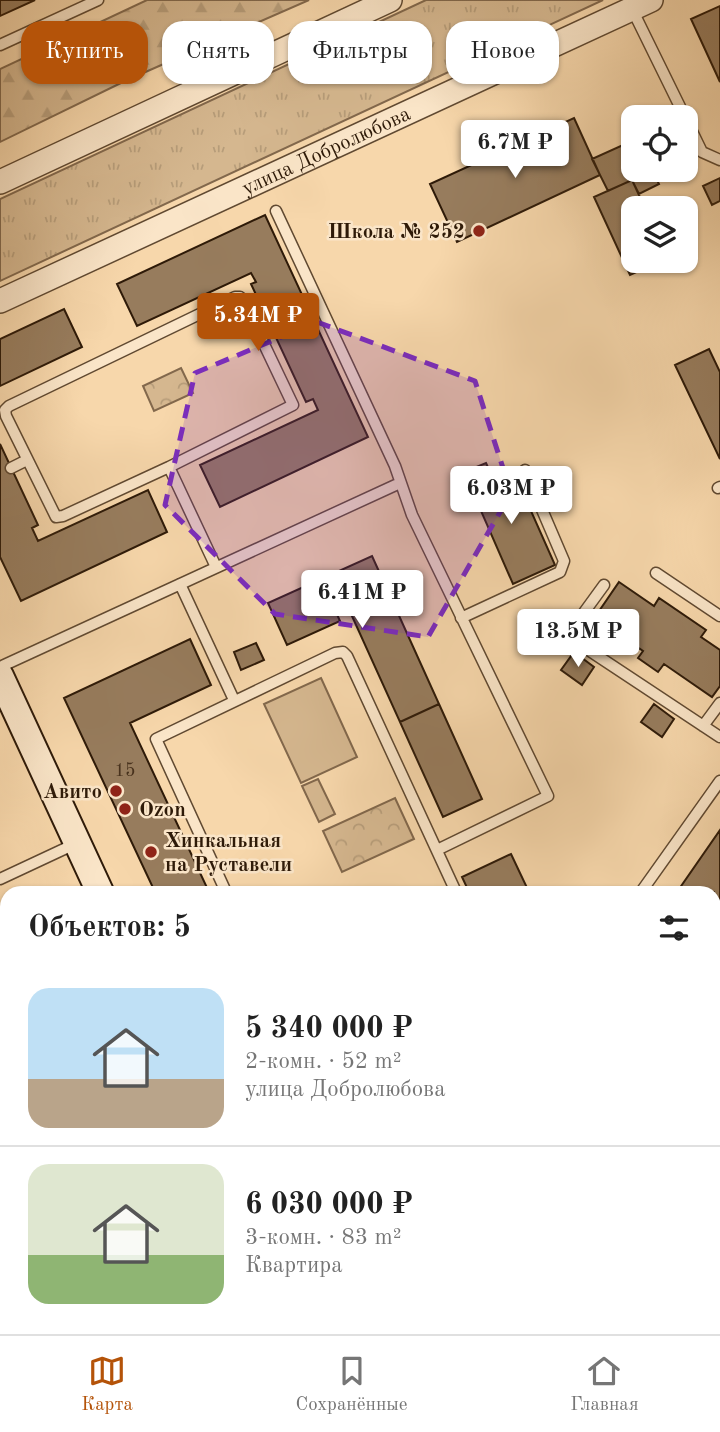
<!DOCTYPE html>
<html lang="ru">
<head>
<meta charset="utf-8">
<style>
	body { margin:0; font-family:"Old Standard TT",serif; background:#f2f2f2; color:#222; height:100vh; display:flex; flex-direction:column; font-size:26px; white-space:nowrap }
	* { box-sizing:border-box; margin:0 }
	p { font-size:23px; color:#767676 }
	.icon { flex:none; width:38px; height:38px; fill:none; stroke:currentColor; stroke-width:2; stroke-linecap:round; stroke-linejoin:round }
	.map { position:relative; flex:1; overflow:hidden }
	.drawer { position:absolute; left:0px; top:886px; width:721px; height:450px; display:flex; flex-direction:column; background:#fff; border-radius:21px 21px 0 0; box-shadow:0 2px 5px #0004 }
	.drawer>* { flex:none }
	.hud { position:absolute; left:21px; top:21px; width:679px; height:63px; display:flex; gap:14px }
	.fabs { position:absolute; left:621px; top:105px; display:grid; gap:14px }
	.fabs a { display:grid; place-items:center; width:77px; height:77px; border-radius:14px; background:#fff; box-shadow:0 2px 5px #0004; font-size:35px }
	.price { position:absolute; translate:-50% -60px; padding:0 16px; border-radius:7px; background:#fff; color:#222; font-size:23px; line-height:46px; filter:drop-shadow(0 2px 4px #0008) }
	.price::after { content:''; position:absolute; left:50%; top:42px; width:21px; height:16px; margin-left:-10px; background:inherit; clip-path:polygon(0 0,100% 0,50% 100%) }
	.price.selected { background:#b45309; color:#fff }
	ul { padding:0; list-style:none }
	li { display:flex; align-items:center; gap:21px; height:175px; padding:0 28px }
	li+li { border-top:2px solid #e0e0e0 }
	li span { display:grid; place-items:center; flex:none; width:196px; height:140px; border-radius:21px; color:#555 }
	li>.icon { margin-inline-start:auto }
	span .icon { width:84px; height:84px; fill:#fffc; stroke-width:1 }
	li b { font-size:30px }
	h2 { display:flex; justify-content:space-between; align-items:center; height:84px; padding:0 28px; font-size:30px }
	.tag { padding:0 24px; border-radius:21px; background:#fff; box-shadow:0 2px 5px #0004; font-size:24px; line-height:63px }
	.tag.selected { background:#b45309; color:#fff }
	.dock { display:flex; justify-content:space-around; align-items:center; height:98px; border-top:2px solid #e0e0e0; background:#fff; font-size:19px; color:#767676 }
	.dock a { display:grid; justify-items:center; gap:4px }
	.dock .selected { color:#b45309 }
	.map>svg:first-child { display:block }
	.grass { fill:url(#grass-tufts); stroke:#82684c; stroke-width:2 }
	.forest { fill:url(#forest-firs); stroke:#82684c; stroke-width:2 }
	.park { fill:url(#park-crowns); stroke:#82684c; stroke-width:2 }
	.pitch { fill:#d5b78f; stroke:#82684c; stroke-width:2 }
	.building { fill:#977c5d; stroke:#2e1a08; stroke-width:2 }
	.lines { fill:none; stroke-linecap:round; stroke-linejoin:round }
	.service-casing { stroke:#604931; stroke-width:13 }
	.tertiary-casing { stroke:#604931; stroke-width:26 }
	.secondary-casing { stroke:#2e1a08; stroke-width:30 }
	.service { stroke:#fae5c8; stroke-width:10 }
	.tertiary { stroke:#fae5c8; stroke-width:23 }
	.secondary { stroke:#fae5c8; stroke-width:26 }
	.marked { fill:#7b2cbf; fill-opacity:0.2; stroke:#7b2cbf; stroke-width:5; stroke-dasharray:14 9; stroke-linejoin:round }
	.poi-dot { fill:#8f2418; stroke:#fae5c8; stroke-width:2.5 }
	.labels { text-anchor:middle; stroke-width:5; stroke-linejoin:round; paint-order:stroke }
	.number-label { font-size:18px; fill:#48321d }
	.street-label { font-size:21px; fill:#2e1a08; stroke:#fae5c8 }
	.poi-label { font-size:21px; font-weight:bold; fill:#2e1a08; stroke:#fae5c8; text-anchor:end }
</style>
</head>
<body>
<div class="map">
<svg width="720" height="1334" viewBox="0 0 720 1334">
	<defs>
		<pattern id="grass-tufts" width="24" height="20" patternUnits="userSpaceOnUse" patternTransform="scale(1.75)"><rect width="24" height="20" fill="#d5b78f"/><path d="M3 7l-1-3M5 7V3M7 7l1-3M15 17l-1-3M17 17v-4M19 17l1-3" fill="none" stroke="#b79d7a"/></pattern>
		<pattern id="forest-firs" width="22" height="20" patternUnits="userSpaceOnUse" patternTransform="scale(1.75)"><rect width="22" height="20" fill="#d5b78f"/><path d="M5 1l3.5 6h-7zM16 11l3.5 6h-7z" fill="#b79d7a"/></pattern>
		<pattern id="park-crowns" width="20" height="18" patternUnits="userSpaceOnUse" patternTransform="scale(1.75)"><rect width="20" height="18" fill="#d5b78f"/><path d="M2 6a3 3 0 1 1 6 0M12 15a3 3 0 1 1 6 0" fill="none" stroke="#b79d7a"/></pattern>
	</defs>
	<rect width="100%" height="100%" fill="#f7d7ab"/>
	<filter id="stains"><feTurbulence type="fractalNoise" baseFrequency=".00286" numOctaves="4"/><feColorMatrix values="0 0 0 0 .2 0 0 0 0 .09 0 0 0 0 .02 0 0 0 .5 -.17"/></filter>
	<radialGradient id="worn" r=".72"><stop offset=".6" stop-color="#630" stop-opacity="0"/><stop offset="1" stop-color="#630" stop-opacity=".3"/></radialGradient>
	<!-- grass -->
	<path class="grass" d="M426,0H603L0,281V199Z"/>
	<!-- forest -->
	<path class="forest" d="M147,0H309L125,81L0,142V69Z"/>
	<!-- park -->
	<path class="park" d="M181,368L193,393L154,411L143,386Z
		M395,798L414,839L342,872L323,831Z"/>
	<!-- pitch -->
	<path class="pitch" d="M321,678L357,757L301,783L264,704Z
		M318,779L335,814L319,822L302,786Z
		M720,984V1028L714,1024V994Z"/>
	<!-- building -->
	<path class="building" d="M0,0H35L0,16Z
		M720,6V82L691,19Z
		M574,118L600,175L457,242L430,184Z
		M634,140V170H652L659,184L639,194L632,180L608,191L592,159Z
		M720,178V201L712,205L703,186Z
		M632,180L645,208H634V261H661L630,275L594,197Z
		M265,215L368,437L220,507L200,465L318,410L313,399L306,402L251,284L256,282L251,273L137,326L117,284Z
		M64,309L82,347L0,386V339Z
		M709,349L720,372V459L675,365Z
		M0,444L38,525L32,528L38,541L148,490L167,532L21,601L0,557Z
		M486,463L499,492L519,484L555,565L513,584L464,472Z
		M372,556L439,704L400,722L347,605L335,610L340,621L287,645L268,603Z
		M619,582L654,606L659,598L706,630L701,637L720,650V686L712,697L664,664L658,672L638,658L643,651L595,617Z
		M190,639L211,685L130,723L209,892H155L64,698Z
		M256,643L264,660L241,670L234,652Z
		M574,652L594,667L582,685L561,670Z
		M439,704L482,799L443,817L400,722Z
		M654,704L674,719L662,737L641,722Z
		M720,830V905L714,913V892H677Z
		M511,854L529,892H469L462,877Z
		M7,956V1133L0,1119V959Z
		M714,1034L720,1038V1069L714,1065Z
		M714,1082L720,1086V1112L714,1108Z
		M720,1174V1280L714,1289V1183Z
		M0,1316L9,1334H0Z
		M101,1328H155L143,1334H104Z
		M155,1328H168L171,1334H143Z
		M364,1328H415L417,1334H366Z
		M632,1328H688L684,1334H629Z"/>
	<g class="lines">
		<!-- service casing -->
		<g class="service-casing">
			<path id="service" d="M632,9L685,117
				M0,45L98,0
				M686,119L702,152L720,160
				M276,211L395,466L412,515L548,796L437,850
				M235,297H240L243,300L293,405L169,467L63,516L56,517L6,416L5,410L9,406Z
				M169,467L216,567
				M11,468L27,460
				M718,488L720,487
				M656,573L720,616
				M180,584L234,700
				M604,585L580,618L584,647L720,737
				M461,618L560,572L564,561L525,470
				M0,667L400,483
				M703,726L720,703
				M0,879L77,843
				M226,892L156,739L335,653L343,652L347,656L456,892
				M641,892L720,781
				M0,939L7,936
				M714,1154L720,1145
				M0,1161L7,1176
				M431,1328L434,1334
				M76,1334L80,1332L78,1328
				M182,1334L194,1328
				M594,1334L598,1328"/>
		</g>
		<!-- tertiary casing -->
		<g class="tertiary-casing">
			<g id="tertiary">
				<path d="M0,182L390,0"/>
				<path id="s1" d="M0,301L651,0"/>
			</g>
		</g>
		<!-- secondary casing -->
		<g class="secondary-casing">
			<path id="secondary" d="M0,676L100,892
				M302,1328L304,1334"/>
		</g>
		<!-- service -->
		<use href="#service" class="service"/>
		<!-- tertiary -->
		<use href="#tertiary" class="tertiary"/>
		<!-- secondary -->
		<use href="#secondary" class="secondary"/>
	</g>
	<!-- marked area -->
	<path class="marked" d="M317,322L475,381L511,493L428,637L275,614L165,505L195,373Z"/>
	<!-- markers -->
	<g class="poi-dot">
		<circle cx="479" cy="231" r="7"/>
		<circle cx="116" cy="791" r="7"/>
		<circle cx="125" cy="809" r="7"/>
		<circle cx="151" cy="852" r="7"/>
	</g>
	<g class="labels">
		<!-- number labels -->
		<g class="number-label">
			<text x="125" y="776">15</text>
		</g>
		<!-- street labels -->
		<g class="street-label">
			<text dy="7" stroke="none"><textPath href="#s1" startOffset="359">улица Добролюбова</textPath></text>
		</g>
		<!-- poi labels -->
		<g class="poi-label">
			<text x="465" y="238">Школа № 252</text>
			<text x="102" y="798">Авито</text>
			<text x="139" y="816" text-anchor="start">Ozon</text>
			<text x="165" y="847" text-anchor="start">Хинкальная<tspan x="165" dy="24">на Руставели</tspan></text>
		</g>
	</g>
	<rect width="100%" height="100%" filter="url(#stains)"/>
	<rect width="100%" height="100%" fill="url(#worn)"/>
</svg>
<div class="fabs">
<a><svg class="icon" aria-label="locate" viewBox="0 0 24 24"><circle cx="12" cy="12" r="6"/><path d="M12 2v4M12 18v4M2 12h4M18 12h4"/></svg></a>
<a><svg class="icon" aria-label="layers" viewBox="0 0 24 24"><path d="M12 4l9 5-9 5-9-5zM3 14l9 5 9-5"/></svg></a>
</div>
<b class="price" style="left:515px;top:180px">6.7M ₽</b>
<b class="price selected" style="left:258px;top:353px">5.34M ₽</b>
<b class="price" style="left:511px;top:526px">6.03M ₽</b>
<b class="price" style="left:362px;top:630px">6.41M ₽</b>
<b class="price" style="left:578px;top:669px">13.5M ₽</b>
<div class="hud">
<a class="tag selected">Купить</a>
<a class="tag">Снять</a>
<a class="tag">Фильтры</a>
<a class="tag">Новое</a>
</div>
<section class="drawer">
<h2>Объектов: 5<svg class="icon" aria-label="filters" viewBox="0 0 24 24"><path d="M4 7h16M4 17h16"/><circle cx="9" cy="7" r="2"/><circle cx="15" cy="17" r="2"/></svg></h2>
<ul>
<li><span style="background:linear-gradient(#bfe0f5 65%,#b9a48a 0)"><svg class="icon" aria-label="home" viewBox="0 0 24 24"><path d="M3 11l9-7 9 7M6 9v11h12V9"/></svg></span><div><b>5 340 000 ₽</b><p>2-комн. · 52 m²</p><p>улица Добролюбова</p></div></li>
<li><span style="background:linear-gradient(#dfe7d0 65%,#8fb573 0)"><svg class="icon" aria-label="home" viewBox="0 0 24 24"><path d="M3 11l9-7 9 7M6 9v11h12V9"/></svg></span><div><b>6 030 000 ₽</b><p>3-комн. · 83 m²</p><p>Квартира</p></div></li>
</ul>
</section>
</div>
<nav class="dock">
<a class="selected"><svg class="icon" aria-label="map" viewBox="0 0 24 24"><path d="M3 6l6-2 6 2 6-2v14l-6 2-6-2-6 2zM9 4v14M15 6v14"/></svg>Карта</a>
<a><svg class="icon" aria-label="saved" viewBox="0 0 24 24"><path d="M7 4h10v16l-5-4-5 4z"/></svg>Сохранённые</a>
<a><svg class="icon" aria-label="home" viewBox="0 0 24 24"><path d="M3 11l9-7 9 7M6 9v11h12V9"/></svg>Главная</a>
</nav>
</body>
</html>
